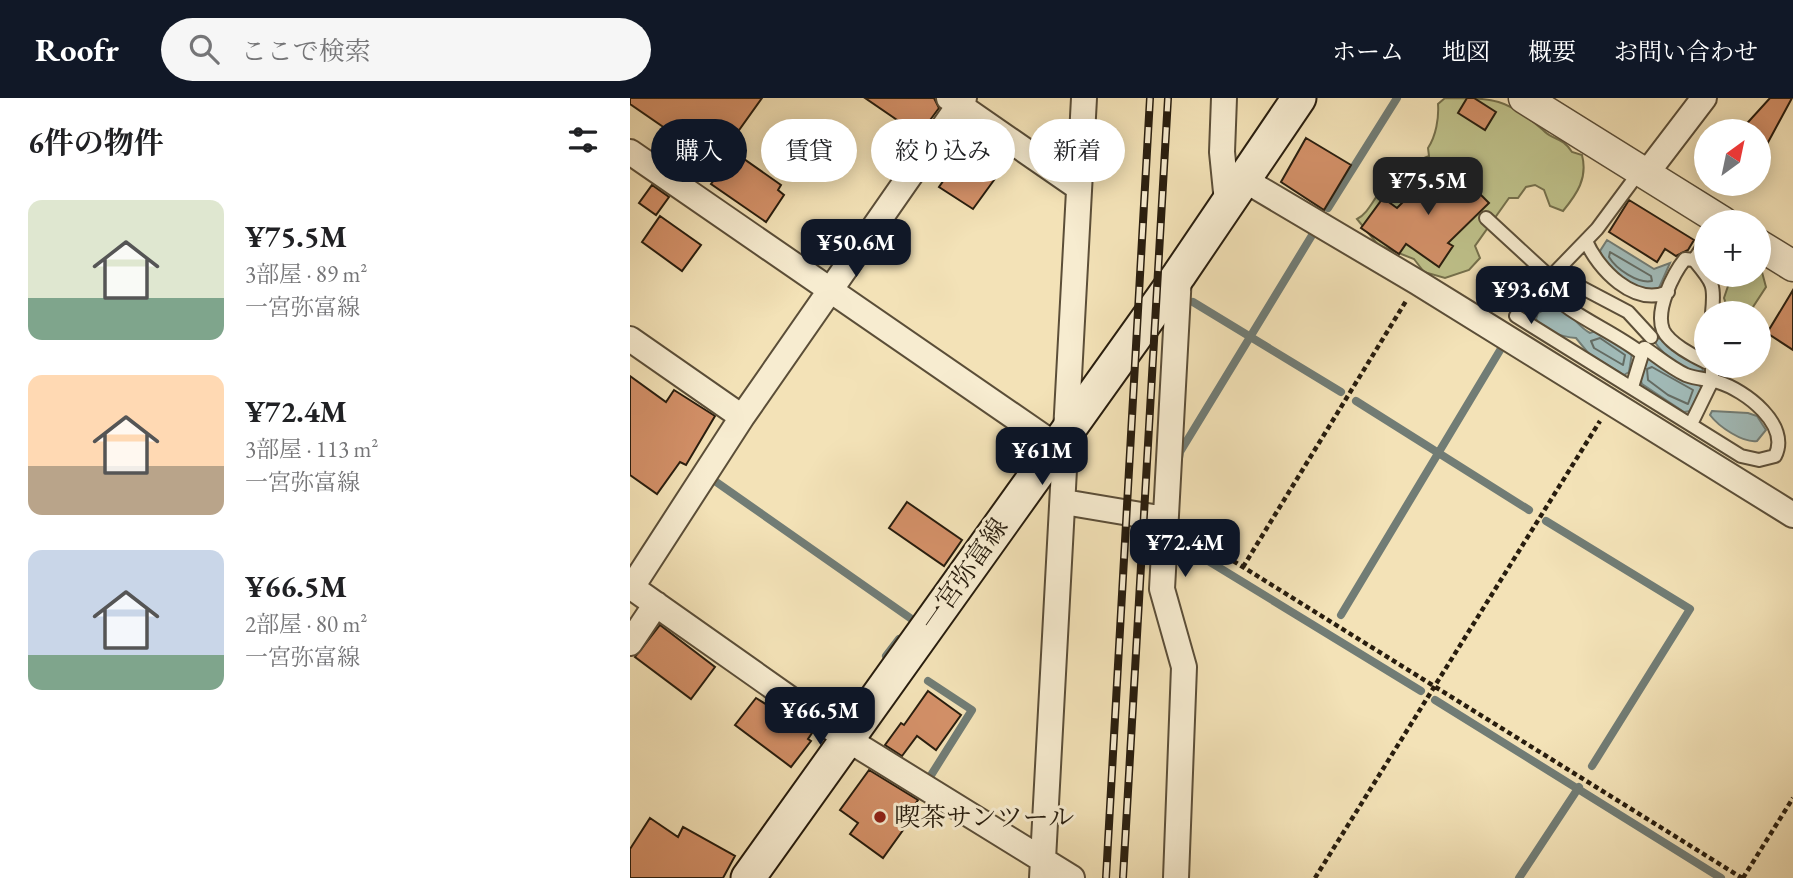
<!DOCTYPE html>
<html lang="ja">
<head>
<meta charset="utf-8">
<style>
	body { margin:0; font-family:"EB Garamond","Noto Serif JP",serif; background:#f6f6f6; color:#202124; height:100vh; display:flex; flex-direction:column; font-size:26px; white-space:nowrap }
	* { box-sizing:border-box; margin:0 }
	p { font-size:23px; color:#757577 }
	.icon { flex:none; width:38px; height:38px; fill:none; stroke:currentColor; stroke-width:2; stroke-linecap:round; stroke-linejoin:round }
	.map { position:relative; flex:1; overflow:hidden }
	.details { display:flex; flex-direction:column; background:#fff; width:630px }
	.details>* { flex:none }
	.hud { position:absolute; left:21px; top:21px; width:665px; height:63px; display:flex; gap:14px }
	.needle { width:46px; rotate:33deg }
	.tools { position:absolute; left:1064px; top:21px; display:grid; gap:14px }
	.tools a { display:grid; place-items:center; width:77px; height:77px; border-radius:50%; background:#fff; box-shadow:0 4px 18px #0003; font-size:35px }
	.price { position:absolute; translate:-50% -60px; padding:0 16px; border-radius:14px; background:#111827; color:#fff; font-size:23px; line-height:46px; filter:drop-shadow(0 2px 4px #0008) }
	.price::after { content:''; position:absolute; left:50%; top:42px; width:21px; height:16px; margin-left:-10px; background:inherit; clip-path:polygon(0 0,100% 0,50% 100%) }
	.price.active { background:#222; color:#fff }
	ul { padding:0; list-style:none }
	li { display:flex; align-items:center; gap:21px; height:175px; padding:0 28px }
	li span { display:grid; place-items:center; flex:none; width:196px; height:140px; border-radius:14px; color:#555 }
	li>.icon { margin-inline-start:auto }
	span .icon { width:84px; height:84px; fill:#fffc; stroke-width:1 }
	li b { font-size:30px }
	h2 { display:flex; justify-content:space-between; align-items:center; height:84px; padding:0 28px; font-size:30px }
	.chip { padding:0 24px; border-radius:32px; background:#fff; box-shadow:0 4px 18px #0003; font-size:24px; line-height:63px }
	.chip.active { background:#111827; color:#fff }
	header { display:flex; align-items:center; gap:42px; box-sizing:border-box; height:98px; padding:0 35px; background:#111827; color:#fff }
	header strong { font-size:33px }
	nav { display:flex; gap:38px; margin-inline-start:auto; font-size:24px }
	.search { width:490px; height:63px; background:#f6f6f6; display:flex; align-items:center; gap:18px; box-sizing:border-box; padding:0 24px; border-radius:38px; color:#757577; font-size:26px }
	main { display:flex; flex:1; min-height:0 }
	.map>svg:first-child { display:block }
	.green { fill:#bfc28b; stroke:#74704c; stroke-width:2 }
	.water { fill:#a1bbb9; stroke:#717c75; stroke-width:2 }
	.lines { fill:none; stroke-linecap:round; stroke-linejoin:round }
	.shore { stroke:#646c64; stroke-width:2 }
	.stream { stroke:#717c75; stroke-width:8 }
	.building { fill:#d39068; stroke:#281d0e; stroke-width:2 }
	.service-casing { stroke:#5b4e38; stroke-width:16 }
	.minor-casing { stroke:#5b4e38; stroke-width:28 }
	.tertiary-casing { stroke:#5b4e38; stroke-width:33 }
	.secondary-casing { stroke:#281d0e; stroke-width:37 }
	.path { stroke:#281d0e; stroke-width:4.5; stroke-dasharray:5 3.5; stroke-linecap:butt }
	.service { stroke:#f7ecd0; stroke-width:12 }
	.minor { stroke:#f7ecd0; stroke-width:24 }
	.tertiary { stroke:#f7ecd0; stroke-width:30 }
	.secondary { stroke:#f7ecd0; stroke-width:33 }
	.rail-casing { stroke:#281d0e; stroke-width:8 }
	.rail { stroke:#f7ecd0; stroke-width:5; stroke-dasharray:16; stroke-linecap:butt }
	.poi-dot { fill:#8f2418; stroke:#f7ecd0; stroke-width:2.5 }
	.labels { text-anchor:middle; stroke-width:6; stroke-linejoin:round; paint-order:stroke }
	.street-label { font-size:26px; fill:#281d0e; stroke:#f7ecd0 }
	.poi-label { font-size:26px; fill:#281d0e; stroke:#f7ecd0; text-anchor:start }
</style>
</head>
<body>
<header>
<strong>Roofr</strong>
<div class="search"><svg class="icon" aria-label="search" viewBox="0 0 24 24"><circle cx="10" cy="10" r="6"/><path d="M15 15l6 6"/></svg>ここで検索</div>
<nav><a>ホーム</a><a>地図</a><a>概要</a><a>お問い合わせ</a></nav>
</header>
<main>
<section class="details">
<h2>6件の物件<svg class="icon" aria-label="filters" viewBox="0 0 24 24"><path d="M4 7h16M4 17h16"/><circle cx="9" cy="7" r="2"/><circle cx="15" cy="17" r="2"/></svg></h2>
<ul>
<li><span style="background:linear-gradient(#dfe7d0 70%,#7fa58c 0)"><svg class="icon" aria-label="home" viewBox="0 0 24 24"><path d="M3 11l9-7 9 7M6 9v11h12V9"/></svg></span><div><b>¥75.5M</b><p>3部屋 · 89 m²</p><p>一宮弥富線</p></div></li>
<li><span style="background:linear-gradient(#ffd9b3 65%,#b9a48a 0)"><svg class="icon" aria-label="home" viewBox="0 0 24 24"><path d="M3 11l9-7 9 7M6 9v11h12V9"/></svg></span><div><b>¥72.4M</b><p>3部屋 · 113 m²</p><p>一宮弥富線</p></div></li>
<li><span style="background:linear-gradient(#c9d6e8 75%,#7fa58c 0)"><svg class="icon" aria-label="home" viewBox="0 0 24 24"><path d="M3 11l9-7 9 7M6 9v11h12V9"/></svg></span><div><b>¥66.5M</b><p>2部屋 · 80 m²</p><p>一宮弥富線</p></div></li>
</ul>
</section>
<div class="map">
<svg width="1163" height="780" viewBox="0 0 1163 780">
	<rect width="100%" height="100%" fill="#f3e2b7"/>
	<filter id="stains"><feTurbulence type="fractalNoise" baseFrequency=".00286" numOctaves="4"/><feColorMatrix values="0 0 0 0 .2 0 0 0 0 .09 0 0 0 0 .02 0 0 0 .5 -.17"/></filter>
	<radialGradient id="worn" r=".72"><stop offset=".6" stop-color="#630" stop-opacity="0"/><stop offset="1" stop-color="#630" stop-opacity=".3"/></radialGradient>
	<!-- green -->
	<path class="green" d="M815,0C864,0 876,0 913,32C923,43 932,38 942,54L952,57C958,80 947,96 933,113L920,108L914,92L905,87L896,89L888,100H879L845,148L850,160L839,172L815,180L794,174L784,161L748,147L727,121C739,115 744,99 754,89L765,90L789,62L799,58L798,50C806,38 809,20 808,6Z
		M1129,163L1136,189L1123,209L1125,215H1099L1094,200L1098,188L1086,177H1129Z"/>
	<!-- water -->
	<path class="water" d="M977,142L1024,171L1040,165L1029,190C1007,197 976,174 970,153Z
		M921,208C939,209 946,228 960,235L966,233L1002,255L999,274L994,277L959,256L946,240C933,239 911,233 906,221L908,215Z
		M1028,240C1045,243 1054,264 1072,268L1073,273C1055,277 1033,256 1024,243Z
		M1017,257L1068,285L1073,292L1061,313L1054,314L1012,286L1010,280Z
		M1082,313L1118,315L1127,318L1136,332L1127,343C1113,345 1089,329 1080,317Z"/>
	<g class="lines">
		<!-- shore -->
		<path class="shore" d="M980,154L1021,178L1022,183C1008,186 986,171 979,159Z
			M970,240L995,257L993,267L964,250L961,243Z
			M1022,269L1063,292L1058,306L1038,297L1018,282L1017,271Z"/>
		<!-- stream -->
		<path class="stream" d="M698,110L767,0
			M563,204L711,294
			M726,303L899,412
			M549,360L550,354L684,134
			M82,381L283,522
			M916,423L1060,511L962,668
			M544,442L791,593
			M711,517L872,249
			M256,558L269,541
			M298,583L342,612L298,682L303,685
			M805,602L1091,780
			M889,780L949,689"/>
	</g>
	<!-- building -->
	<path class="building" d="M0,0H132L97,49L151,87L148,92L154,97L136,124L81,86L88,77L49,52L55,44L0,6Z
		M235,0H304L309,10L289,37Z
		M837,0H844L866,14L855,32L828,15Z
		M1140,0H1162L1129,61V33H1110Z
		M333,28L380,60L343,111L309,89L332,56L319,48Z
		M676,40L721,67L694,112L651,84Z
		M825,71L859,105L818,145L823,148L809,169L776,146L769,156L731,130L753,100L767,110L792,85L796,89L812,73L818,78Z
		M22,87L39,99L26,117L9,105Z
		M999,102L1064,142L1058,152L1046,158L1035,151L1027,164L979,134Z
		M30,118L71,147L52,173L12,144Z
		M1163,192V252L1137,235Z
		M0,278L36,304L44,292L85,318L56,367L50,364L27,396L0,377Z
		M277,404L332,442L314,468L259,430Z
		M30,527L85,569L61,601L5,559Z
		M298,593L331,617L306,652L287,638L272,658L255,647L271,625L274,627Z
		M126,600L182,635L178,641L181,643L161,669L105,627Z
		M239,672L288,702L277,718L281,721L253,760L220,736L228,725L210,712Z
		M20,720L48,739L53,729L105,758L93,780H0V751Z"/>
	<g class="lines">
		<!-- service casing -->
		<g class="service-casing">
			<path id="service" d="M856,120L920,179
				M956,143C968,171 1004,209 1038,194
				M1064,162L1076,144
				M924,175L998,214L1021,239
				M912,187C940,218 978,230 1011,255
				M907,193L967,131L1010,73
				M886,218L1111,358L1129,362L1145,358C1161,327 1115,292 1088,284C1077,281 1067,281 1056,277C1041,270 1028,259 1015,250
				M1076,264C1063,258 1039,245 1033,232C1025,212 1043,176 1055,161L1064,162C1083,185 1085,186 1082,215
				M1002,289L1014,250
				M1061,326L1082,283V268"/>
		</g>
		<!-- minor casing -->
		<g class="minor-casing">
			<path id="minor" d="M319,0L449,90
				M594,0L592,54L597,104
				M0,54L425,347
				M1016,76L1074,0
				M613,81L787,184L1163,417
				M0,241L112,319
				M434,404L535,421
				M0,488L217,641L442,780
				M2,489L112,319L334,0
				M0,545L26,506
				M412,780L454,0
				M546,780L554,569L532,491L549,177"/>
		</g>
		<!-- tertiary casing -->
		<g class="tertiary-casing">
			<path id="tertiary" d="M894,0L1093,124
				M1129,147L1163,168"/>
		</g>
		<!-- secondary casing -->
		<g class="secondary-casing">
			<path id="secondary" d="M118,780L549,177L669,0"/>
		</g>
		<!-- path -->
		<path class="path" d="M560,436L1112,780
			M613,469L776,203
			M685,780L970,323
			M1113,780L1163,700"/>
		<!-- service -->
		<use href="#service" class="service"/>
		<!-- minor -->
		<use href="#minor" class="minor"/>
		<!-- tertiary -->
		<use href="#tertiary" class="tertiary"/>
		<!-- secondary -->
		<use href="#secondary" class="secondary"/>
		<!-- rail casing -->
		<g class="rail-casing">
			<path id="rail" d="M476,780L520,0
				M493,780L538,0"/>
		</g>
		<!-- rail -->
		<use href="#rail" class="rail"/>
	</g>
	<!-- markers -->
	<circle class="poi-dot" cx="250" cy="719" r="7"/>
	<g class="labels">
		<!-- street labels -->
		<g class="street-label">
			<text transform="translate(334 476) rotate(-55)" y="9">一宮弥富線</text>
		</g>
		<!-- poi labels -->
		<g class="poi-label">
			<text x="264" y="728">喫茶サンツール</text>
		</g>
	</g>
	<rect width="100%" height="100%" filter="url(#stains)"/>
	<rect width="100%" height="100%" fill="url(#worn)"/>
</svg>
<div class="tools">
<a><svg class="needle" viewBox="-14 -14 28 28"><path d="M0-13l5 13h-10z" fill="#e53935"/><path d="M0 13l5-13h-10z" fill="#757577"/></svg></a>
<a>+</a>
<a>−</a>
</div>
<b class="price active" style="left:798px;top:119px">¥75.5M</b>
<b class="price" style="left:226px;top:181px">¥50.6M</b>
<b class="price" style="left:901px;top:228px">¥93.6M</b>
<b class="price" style="left:412px;top:389px">¥61M</b>
<b class="price" style="left:555px;top:481px">¥72.4M</b>
<b class="price" style="left:190px;top:649px">¥66.5M</b>
<div class="hud">
<a class="chip active">購入</a>
<a class="chip">賃貸</a>
<a class="chip">絞り込み</a>
<a class="chip">新着</a>
</div>
</div>
</main>
</body>
</html>
